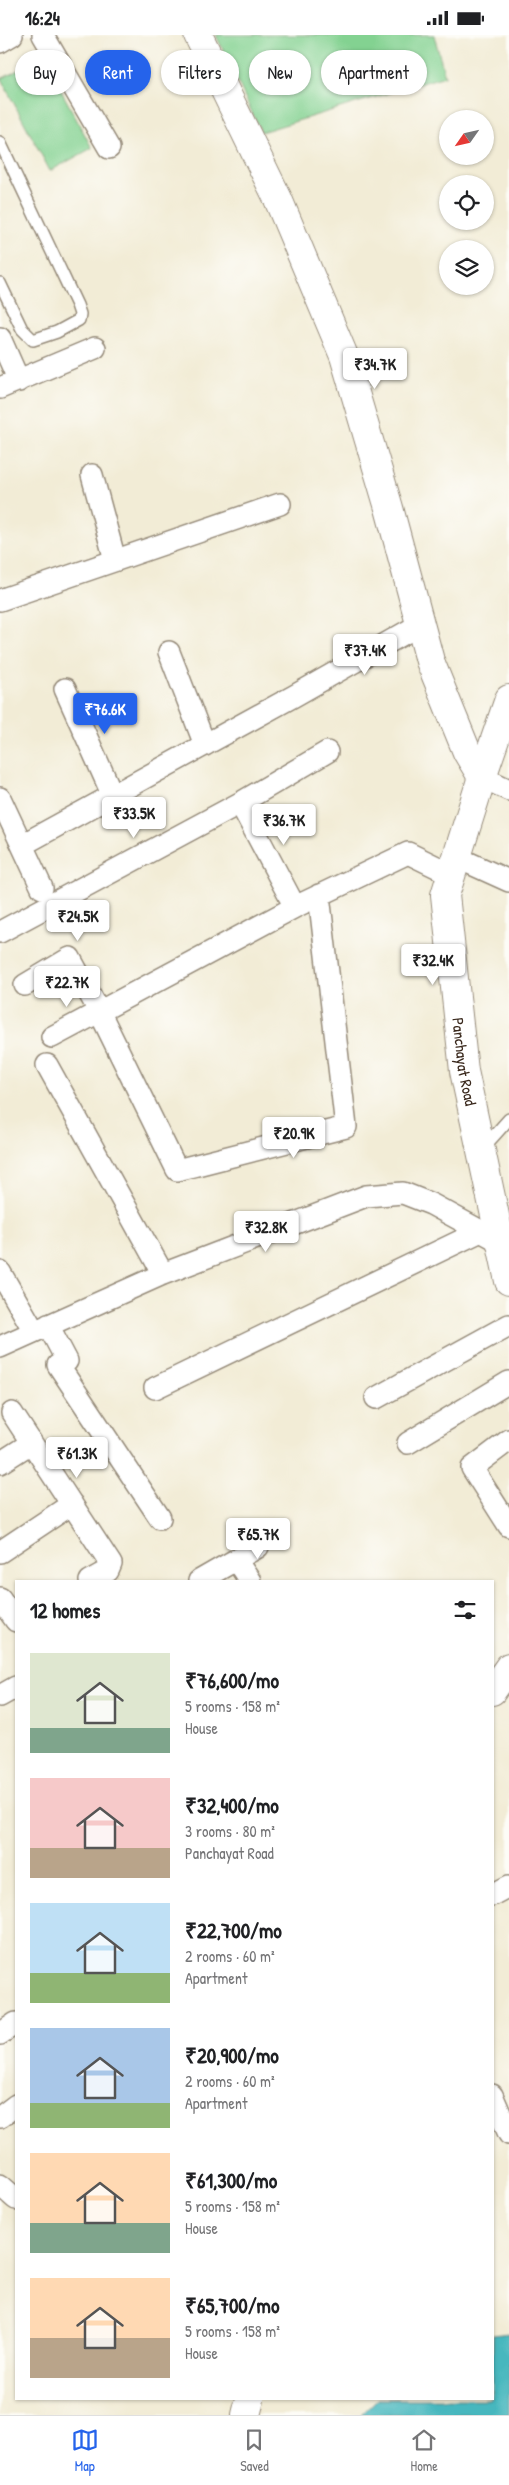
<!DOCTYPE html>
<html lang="en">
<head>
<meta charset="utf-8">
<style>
	body { margin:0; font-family:"Patrick Hand",sans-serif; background:#f6f6f6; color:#202124; height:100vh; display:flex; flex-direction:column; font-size:19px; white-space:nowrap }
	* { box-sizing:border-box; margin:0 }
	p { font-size:16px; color:#757577 }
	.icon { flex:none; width:28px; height:28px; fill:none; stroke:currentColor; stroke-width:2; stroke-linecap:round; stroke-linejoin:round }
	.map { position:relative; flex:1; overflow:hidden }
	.sheet { position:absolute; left:15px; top:1545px; width:479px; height:820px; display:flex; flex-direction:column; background:#fff; border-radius:0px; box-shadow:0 1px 4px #0004 }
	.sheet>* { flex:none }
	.banner { position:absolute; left:15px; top:15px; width:480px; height:45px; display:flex; gap:10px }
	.needle { width:32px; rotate:236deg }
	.tools { position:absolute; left:439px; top:75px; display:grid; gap:10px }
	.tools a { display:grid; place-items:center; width:55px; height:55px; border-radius:50%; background:#fff; box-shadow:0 1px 4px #0004; font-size:25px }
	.price { position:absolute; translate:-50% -42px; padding:0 11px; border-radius:5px; background:#fff; color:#222; font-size:16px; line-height:32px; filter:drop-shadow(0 1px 2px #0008) }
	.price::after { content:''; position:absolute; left:50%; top:30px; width:15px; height:11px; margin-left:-8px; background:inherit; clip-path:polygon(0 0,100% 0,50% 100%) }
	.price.selected { background:#2563eb; color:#fff }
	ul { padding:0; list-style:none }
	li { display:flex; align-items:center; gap:15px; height:125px; padding:0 15px }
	li span { display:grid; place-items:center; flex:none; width:140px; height:100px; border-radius:0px; color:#555 }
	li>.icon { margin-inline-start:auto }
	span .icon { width:60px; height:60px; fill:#fffc; stroke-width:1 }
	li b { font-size:21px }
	h2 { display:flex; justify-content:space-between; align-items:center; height:60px; padding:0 15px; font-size:21px }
	.pill { padding:0 18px; border-radius:22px; background:#fff; box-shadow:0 1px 4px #0004; font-size:18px; line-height:45px }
	.pill.selected { background:#2563eb; color:#fff }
	.status { display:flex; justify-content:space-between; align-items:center; height:35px; padding:0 25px; background:#fff; direction:ltr }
	.status svg { height:14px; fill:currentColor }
	.tabs { display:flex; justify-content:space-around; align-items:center; height:70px; border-top:1px solid #e0e0e0; background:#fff; font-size:14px; color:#757577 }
	.tabs a { display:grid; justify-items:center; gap:2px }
	.tabs .selected { color:#2563eb }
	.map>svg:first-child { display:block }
	.green { fill:#83d291; stroke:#5f7e58 }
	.water { fill:#47b7be; stroke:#41706e }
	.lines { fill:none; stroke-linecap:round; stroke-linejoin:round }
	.service-casing { stroke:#968b7a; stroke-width:14 }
	.minor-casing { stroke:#968b7a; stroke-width:24 }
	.tertiary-casing { stroke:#968b7a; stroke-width:30 }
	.service { stroke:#fff; stroke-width:11 }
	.minor { stroke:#fff; stroke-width:21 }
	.tertiary { stroke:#fff; stroke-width:28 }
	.labels { text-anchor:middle; stroke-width:4; stroke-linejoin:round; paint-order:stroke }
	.street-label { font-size:16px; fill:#3b2a1e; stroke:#fdfcf7 }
</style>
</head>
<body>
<div class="status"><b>16:24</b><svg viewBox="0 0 49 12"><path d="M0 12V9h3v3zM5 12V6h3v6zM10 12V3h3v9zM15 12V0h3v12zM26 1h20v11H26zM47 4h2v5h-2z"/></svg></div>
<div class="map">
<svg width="509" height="2380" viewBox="0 0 509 2380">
	<rect width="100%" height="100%" fill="#fdfcf7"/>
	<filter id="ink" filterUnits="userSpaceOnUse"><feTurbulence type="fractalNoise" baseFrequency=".02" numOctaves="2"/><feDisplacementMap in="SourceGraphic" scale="10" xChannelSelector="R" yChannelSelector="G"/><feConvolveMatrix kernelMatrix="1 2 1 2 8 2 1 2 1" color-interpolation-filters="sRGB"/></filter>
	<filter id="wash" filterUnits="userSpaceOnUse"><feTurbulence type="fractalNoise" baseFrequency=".0096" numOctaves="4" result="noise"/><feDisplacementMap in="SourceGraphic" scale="20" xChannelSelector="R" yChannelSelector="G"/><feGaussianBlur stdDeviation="1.12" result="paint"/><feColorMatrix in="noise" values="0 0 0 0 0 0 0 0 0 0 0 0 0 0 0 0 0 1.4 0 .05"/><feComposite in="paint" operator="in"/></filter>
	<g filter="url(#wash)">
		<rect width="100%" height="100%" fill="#f2ecd6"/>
		<!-- green -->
		<path class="green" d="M216,0H434L445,41L261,97Z
			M43,22L92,113L50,136L1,44Z"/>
		<!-- water -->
		<path class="water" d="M509,2298V2380H361L377,2364H492L493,2300Z"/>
	</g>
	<g filter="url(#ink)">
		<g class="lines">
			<!-- service casing -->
			<g class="service-casing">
				<path id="service" d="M0,107L77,270L80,279L79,285L57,297L33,305L22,294L0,248
					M483,1113L509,1084"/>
			</g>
			<!-- minor casing -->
			<g class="minor-casing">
				<path id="minor" d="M43,0L109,113
					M0,7L12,0
					M0,303L19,346
					M0,353L95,313
					M92,440L115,525
					M0,565L280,469
					M169,617L205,710
					M65,654L113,761
					M482,742L509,755
					M0,763L42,853
					M240,768L295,872
					M22,810L294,661L419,590
					M456,822L509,846
					M0,897L240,768L327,717
					M25,950L70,923L99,976L177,1135L346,1092L319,860
					M52,1002L295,872L408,818L451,839
					M47,1030L163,1239
					M0,1237L34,1296
					M48,1290L67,1326L58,1330L160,1483
					M0,1312L163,1239L366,1161L403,1158L431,1169L499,1206
					M155,1353L481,1196
					M376,1363L509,1290
					M12,1378L111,1529L108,1536L90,1546
					M509,1405L472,1433L509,1491
					M408,1408L509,1347
					M0,1428L31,1408
					M0,1517L72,1469
					M236,1525L250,1546
					M199,1546L258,1512
					M0,1563L16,1586
					M0,1661L16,1652
					M492,1860L509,1851
					M0,1999L16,1988
					M492,2060L509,2099
					M0,2082L16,2070
					M0,2150L16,2164"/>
			</g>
			<!-- tertiary casing -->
			<g class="tertiary-casing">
				<g id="tertiary">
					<path d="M198,0L278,164L344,321L389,473L430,626L467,717L482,742"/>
					<path id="s1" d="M509,664L482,742L445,860L464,1036L509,1246"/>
					<path d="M492,1656L509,1632"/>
					<path d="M246,2380L250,2364"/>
				</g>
			</g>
			<!-- service -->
			<use href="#service" class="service"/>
			<!-- minor -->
			<use href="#minor" class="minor"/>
			<!-- tertiary -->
			<use href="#tertiary" class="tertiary"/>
		</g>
	</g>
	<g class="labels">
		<!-- street labels -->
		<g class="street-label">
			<text dy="6" stroke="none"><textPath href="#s1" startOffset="374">Panchayat Road</textPath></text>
		</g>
	</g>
</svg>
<div class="tools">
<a><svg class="needle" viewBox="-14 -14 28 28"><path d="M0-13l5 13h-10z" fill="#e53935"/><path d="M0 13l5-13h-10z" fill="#757577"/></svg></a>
<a><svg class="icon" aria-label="locate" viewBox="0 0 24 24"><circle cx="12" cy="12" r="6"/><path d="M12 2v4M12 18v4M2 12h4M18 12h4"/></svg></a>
<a><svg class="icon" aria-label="layers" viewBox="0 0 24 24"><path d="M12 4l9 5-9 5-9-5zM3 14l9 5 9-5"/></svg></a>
</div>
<b class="price" style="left:375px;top:355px">₹34.7K</b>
<b class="price" style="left:365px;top:641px">₹37.4K</b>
<b class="price selected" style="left:105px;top:700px">₹76.6K</b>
<b class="price" style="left:134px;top:804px">₹33.5K</b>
<b class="price" style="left:284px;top:811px">₹36.7K</b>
<b class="price" style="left:78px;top:907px">₹24.5K</b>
<b class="price" style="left:433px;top:951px">₹32.4K</b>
<b class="price" style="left:67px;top:973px">₹22.7K</b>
<b class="price" style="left:294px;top:1124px">₹20.9K</b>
<b class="price" style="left:266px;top:1218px">₹32.8K</b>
<b class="price" style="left:77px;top:1444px">₹61.3K</b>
<b class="price" style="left:258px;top:1525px">₹65.7K</b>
<div class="banner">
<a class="pill">Buy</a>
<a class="pill selected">Rent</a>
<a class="pill">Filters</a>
<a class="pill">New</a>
<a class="pill">Apartment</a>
</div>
<section class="sheet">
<h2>12 homes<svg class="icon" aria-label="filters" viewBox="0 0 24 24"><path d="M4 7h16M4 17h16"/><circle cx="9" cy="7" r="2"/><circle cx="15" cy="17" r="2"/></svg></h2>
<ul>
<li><span style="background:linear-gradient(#dfe7d0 75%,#7fa58c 0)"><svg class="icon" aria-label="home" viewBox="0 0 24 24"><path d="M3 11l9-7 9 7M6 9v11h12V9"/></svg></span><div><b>₹76,600/mo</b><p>5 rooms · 158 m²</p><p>House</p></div></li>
<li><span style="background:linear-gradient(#f6c9c9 70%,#b9a48a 0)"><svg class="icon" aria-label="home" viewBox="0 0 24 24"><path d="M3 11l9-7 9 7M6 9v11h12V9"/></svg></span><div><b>₹32,400/mo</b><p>3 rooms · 80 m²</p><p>Panchayat Road</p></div></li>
<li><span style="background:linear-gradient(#bfe0f5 70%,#8fb573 0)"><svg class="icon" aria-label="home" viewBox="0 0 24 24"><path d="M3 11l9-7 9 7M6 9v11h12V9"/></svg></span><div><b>₹22,700/mo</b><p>2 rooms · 60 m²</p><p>Apartment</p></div></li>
<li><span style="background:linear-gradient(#a9c7e8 75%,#8fb573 0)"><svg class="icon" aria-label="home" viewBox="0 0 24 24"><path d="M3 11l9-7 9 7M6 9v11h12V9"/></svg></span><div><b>₹20,900/mo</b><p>2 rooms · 60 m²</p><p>Apartment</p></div></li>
<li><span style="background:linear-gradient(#ffd9b3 70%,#7fa58c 0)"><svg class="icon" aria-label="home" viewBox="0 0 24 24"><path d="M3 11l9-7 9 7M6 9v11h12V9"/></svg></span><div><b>₹61,300/mo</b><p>5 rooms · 158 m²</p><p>House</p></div></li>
<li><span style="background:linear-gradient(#ffd9b3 60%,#b9a48a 0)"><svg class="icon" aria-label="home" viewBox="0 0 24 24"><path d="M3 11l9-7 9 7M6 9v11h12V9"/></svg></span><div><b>₹65,700/mo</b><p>5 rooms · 158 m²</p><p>House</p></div></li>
</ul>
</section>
</div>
<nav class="tabs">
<a class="selected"><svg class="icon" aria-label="map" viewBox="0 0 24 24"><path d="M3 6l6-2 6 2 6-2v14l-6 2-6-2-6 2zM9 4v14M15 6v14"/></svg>Map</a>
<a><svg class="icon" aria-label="saved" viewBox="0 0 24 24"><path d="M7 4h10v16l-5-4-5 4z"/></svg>Saved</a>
<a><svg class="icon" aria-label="home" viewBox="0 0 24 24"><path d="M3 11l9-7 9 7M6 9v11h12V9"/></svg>Home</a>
</nav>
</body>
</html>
